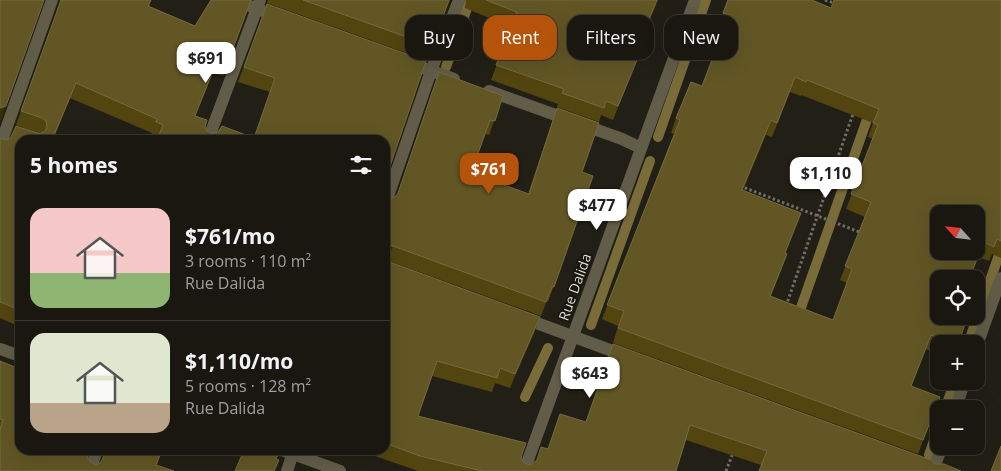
<!DOCTYPE html>
<html lang="en">
<head>
<meta charset="utf-8">
<style>
	body { margin:0; font-family:"Open Sans",sans-serif; background:#27241e; color:#f1f3f6; height:100vh; display:flex; flex-direction:column; font-size:19px; white-space:nowrap }
	* { box-sizing:border-box; margin:0 }
	p { font-size:16px; color:#9f9f9f }
	.icon { flex:none; width:28px; height:28px; fill:none; stroke:currentColor; stroke-width:2; stroke-linecap:round; stroke-linejoin:round }
	.map { position:relative; flex:1; overflow:hidden }
	.sheet { position:absolute; left:15px; top:135px; width:375px; height:320px; display:flex; flex-direction:column; background:#1a1710; border-radius:15px; box-shadow:0 5px 20px #0002,0 0 0 1px #383630 }
	.sheet>* { flex:none }
	.guide { position:absolute; left:405px; top:15px; width:475px; height:45px; display:flex; gap:10px }
	.needle { width:32px; rotate:297deg }
	.controls { position:absolute; left:930px; top:205px; display:grid; gap:10px }
	.controls a { display:grid; place-items:center; width:55px; height:55px; border-radius:10px; background:#1a1710; box-shadow:0 5px 20px #0002,0 0 0 1px #383630; font-size:25px }
	.price { position:absolute; translate:-50% -42px; padding:0 11px; border-radius:10px; background:#fff; color:#222; font-size:16px; line-height:32px; filter:drop-shadow(0 1px 2px #0008) }
	.price::after { content:''; position:absolute; left:50%; top:30px; width:15px; height:11px; margin-left:-8px; background:inherit; clip-path:polygon(0 0,100% 0,50% 100%) }
	.price.current { background:#b45309; color:#fff }
	ul { padding:0; list-style:none }
	li { display:flex; align-items:center; gap:15px; height:125px; padding:0 15px }
	li+li { border-top:1px solid #383630 }
	li span { display:grid; place-items:center; flex:none; width:140px; height:100px; border-radius:15px; color:#555 }
	li>.icon { margin-inline-start:auto }
	span .icon { width:60px; height:60px; fill:#fffc; stroke-width:1 }
	li b { font-size:21px }
	h2 { display:flex; justify-content:space-between; align-items:center; height:60px; padding:0 15px; font-size:21px }
	.tag { padding:0 18px; border-radius:15px; background:#1a1710; box-shadow:0 5px 20px #0002,0 0 0 1px #383630; font-size:18px; line-height:45px }
	.tag.current { background:#b45309; color:#fff }
	.map>svg:first-child { display:block }
	.lines { fill:none; stroke-linecap:round; stroke-linejoin:round }
	.stream { stroke:#796c39; stroke-width:10 }
	.path { stroke:#716e67; stroke-width:3; stroke-dasharray:2.5 2.5; stroke-linecap:butt }
	.street { stroke:#625d48; stroke-width:12 }
	.wall { fill:#52450f; fill-rule:evenodd }
	.shaded-wall { fill:#382f09 }
	.building { fill:#615624; stroke:#746b40; fill-rule:evenodd }
	.labels { text-anchor:middle; stroke-width:4; stroke-linejoin:round; paint-order:stroke }
	.street-label { font-size:14px; fill:#dedcd6; stroke:#18160d }
</style>
</head>
<body>
<div class="map">
<svg width="1001" height="471" viewBox="0 0 1001 471">
	<rect width="100%" height="100%" fill="#221f16"/>
	<g class="lines">
		<!-- stream -->
		<path class="stream" d="M446,67L470,0
			M658,137L706,0
			M797,319L871,108
			M591,325L650,161
			M968,344L1001,249
			M525,397L548,348
			M945,409L955,381
			M929,455L939,426"/>
		<!-- path -->
		<path class="path" d="M825,0L837,4
			M740,186L862,233
			M786,306L854,111
			M726,471L733,453"/>
		<!-- street -->
		<path class="street" d="M234,0L279,17
			M409,63L454,79
			M489,91L622,139L641,148
			M208,140L260,0
			M0,146L52,0
			M385,205L431,71L459,0
			M523,318L626,356
			M976,348L1001,278
			M0,349L20,356
			M955,409L965,381
			M282,450L340,471
			M90,471L97,450
			M287,471L294,450
			M524,471L695,0
			M933,471L942,446"/>
	</g>
	<!-- wall -->
	<path class="wall" d="M60,0H151L149,7L195,26L251,0L223,76L213,73L195,116L205,127L207,131L211,133L254,138L270,92L238,82L267,4L385,181L157,139L151,136L152,133L70,98L53,140H20V327L0,318V138L3,139L7,140L37,133L16,125L60,2Z
		M268,0H450L426,60L267,3Z
		M466,0H658L641,41L638,57L613,120L601,115L599,122L557,107L558,104L491,80L511,27L465,8Z
		M728,0L831,8L1001,0V258L992,254L989,261L978,257L970,279H939L958,344H939V354L926,349L911,387L940,397L918,454L613,343L618,326L602,319L674,134L671,133L676,118L702,86L723,29L718,27ZM790,92L801,96V95L873,123L868,137L873,139L846,209L865,217L840,280L847,283L833,320L771,296L782,268L786,253L743,190L766,135L772,137Z
		M503,96L489,135L485,134L471,173L528,194L557,108L582,172L593,176L548,302L547,301L541,316L386,260L535,331L510,388L495,383L492,392L432,376L418,416L522,454L521,459L526,464L531,465L548,449L586,422L613,344L931,460L761,465L686,440L676,471H418L358,450H385V196L387,198H392L396,196Z
		M0,361L87,458L90,462L96,465L100,463L105,450H162L157,465L0,471Z"/>
	<!-- shaded-wall -->
	<path class="shaded-wall" d="M657,0H658L635,56L640,41Z
		M218,58L213,73L189,130L195,116Z
		M6,106L1,120H0V108Z
		M771,120L766,135L737,204L742,190Z
		M388,246H393L388,260H385V249Z
		M552,287L547,301L541,316L546,302Z
		M540,317L535,331L510,388L515,374Z"/>
	<!-- building -->
	<path class="building" d="M0,0H44L6,106L0,108Z
		M61,0H151L148,6L195,26L211,0H251L228,62L218,58L195,116L207,120L205,127L207,131L211,133L218,132L222,126L254,138L275,78L244,67L267,4L426,61L385,181V140H157L163,125L156,122L157,119L76,83L52,140H20V310L0,302V138L3,139L7,140L11,137L16,126L40,134L45,131L47,128L46,121L42,118L21,111Z
		M303,0H449L432,46Z
		M486,0H657L640,41L644,43L618,106L606,101L604,108L562,93L564,89L496,65L517,12Z
		M728,0H812L831,8L834,0H1001V241L997,239L994,247L984,242L969,279H939V316H968L958,344H954L931,335L911,386L940,397L923,440L618,328L624,311L607,305L680,120L676,118L691,82L702,86L729,15L723,13ZM795,77L806,82L807,80L879,109L873,123L878,125L851,194L871,202L845,266L852,269L833,320L770,296L787,254L785,253L801,213L742,190L771,120L777,123ZM939,214H976V251H939Z
		M439,72L503,96L495,121L490,120L471,173L529,194L557,108L599,123L582,172L593,176L554,287H552L546,302L393,246H388L385,249V196L387,198H392L396,196L398,193Z
		M385,260L387,261L540,317L515,374L500,368L497,378L437,361L418,416L526,443L522,454L521,459L526,464L531,465L537,460L541,447L548,449L560,414L586,422L613,344L931,460L935,464H944L961,471H759L767,451L690,425L676,471H482L420,456L385,443Z
		M0,361L20,369V450H90L87,458L90,462L96,465L100,463L103,459L106,450H162L156,465L174,471H0V429L3,420L0,419Z
		M1001,446V471H991Z
		M244,450H280L276,459L279,460L274,471H235Z"/>
	<g class="labels">
		<!-- street labels -->
		<g class="street-label">
			<text transform="translate(575 287) rotate(-70)" y="5">Rue Dalida</text>
		</g>
	</g>
</svg>
<div class="controls">
<a><svg class="needle" viewBox="-14 -14 28 28"><path d="M0-13l5 13h-10z" fill="#e53935"/><path d="M0 13l5-13h-10z" fill="#9f9f9f"/></svg></a>
<a><svg class="icon" aria-label="locate" viewBox="0 0 24 24"><circle cx="12" cy="12" r="6"/><path d="M12 2v4M12 18v4M2 12h4M18 12h4"/></svg></a>
<a>+</a>
<a>−</a>
</div>
<b class="price" style="left:206px;top:84px">$691</b>
<b class="price current" style="left:489px;top:195px">$761</b>
<b class="price" style="left:826px;top:199px">$1,110</b>
<b class="price" style="left:597px;top:231px">$477</b>
<b class="price" style="left:590px;top:399px">$643</b>
<div class="guide">
<a class="tag">Buy</a>
<a class="tag current">Rent</a>
<a class="tag">Filters</a>
<a class="tag">New</a>
</div>
<section class="sheet">
<h2>5 homes<svg class="icon" aria-label="filters" viewBox="0 0 24 24"><path d="M4 7h16M4 17h16"/><circle cx="9" cy="7" r="2"/><circle cx="15" cy="17" r="2"/></svg></h2>
<ul>
<li><span style="background:linear-gradient(#f6c9c9 65%,#8fb573 0)"><svg class="icon" aria-label="home" viewBox="0 0 24 24"><path d="M3 11l9-7 9 7M6 9v11h12V9"/></svg></span><div><b>$761/mo</b><p>3 rooms · 110 m²</p><p>Rue Dalida</p></div></li>
<li><span style="background:linear-gradient(#dfe7d0 70%,#b9a48a 0)"><svg class="icon" aria-label="home" viewBox="0 0 24 24"><path d="M3 11l9-7 9 7M6 9v11h12V9"/></svg></span><div><b>$1,110/mo</b><p>5 rooms · 128 m²</p><p>Rue Dalida</p></div></li>
</ul>
</section>
</div>
</body>
</html>
